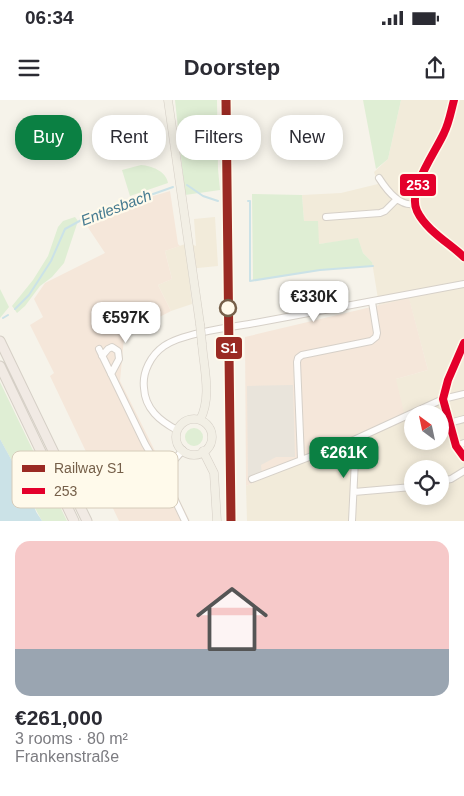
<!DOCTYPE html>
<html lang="en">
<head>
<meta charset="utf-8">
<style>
	body { margin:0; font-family:Arial,sans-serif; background:#f7f7f7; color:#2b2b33; height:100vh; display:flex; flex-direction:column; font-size:19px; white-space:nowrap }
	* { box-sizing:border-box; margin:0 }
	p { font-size:16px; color:#7c7c81 }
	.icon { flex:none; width:28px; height:28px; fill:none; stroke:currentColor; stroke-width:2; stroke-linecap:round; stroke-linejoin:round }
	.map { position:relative; height:421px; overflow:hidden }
	.details { display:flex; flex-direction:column; background:#fff; flex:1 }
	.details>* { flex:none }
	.top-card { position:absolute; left:15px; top:15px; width:435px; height:45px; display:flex; gap:10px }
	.needle { width:32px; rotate:327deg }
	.controls { position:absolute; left:404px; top:305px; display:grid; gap:10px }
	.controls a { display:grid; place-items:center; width:45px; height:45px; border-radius:50%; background:#fff; box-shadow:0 2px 12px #0003; font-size:25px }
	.price { position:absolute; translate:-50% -42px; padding:0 11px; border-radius:10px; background:#fff; color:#222; font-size:16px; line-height:32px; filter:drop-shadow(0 1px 2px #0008) }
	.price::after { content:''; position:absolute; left:50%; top:30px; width:15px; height:11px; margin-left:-8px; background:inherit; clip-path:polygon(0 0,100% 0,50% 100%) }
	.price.on { background:#0b8043; color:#fff }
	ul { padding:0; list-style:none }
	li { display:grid; align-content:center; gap:10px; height:265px; padding:0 15px }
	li+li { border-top:1px solid #e1e1e2 }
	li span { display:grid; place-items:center; height:155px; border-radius:15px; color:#555 }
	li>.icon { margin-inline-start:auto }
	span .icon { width:90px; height:90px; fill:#fffc; stroke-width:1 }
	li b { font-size:21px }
	.tag { padding:0 18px; border-radius:20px; background:#fff; box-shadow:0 2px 12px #0003; font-size:18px; line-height:45px }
	.tag.on { background:#0b8043; color:#fff }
	.status { display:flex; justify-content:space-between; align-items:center; height:35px; padding:0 25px; background:#fff; direction:ltr }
	.status svg { height:14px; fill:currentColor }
	header { display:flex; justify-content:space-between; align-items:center; height:65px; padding:0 15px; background:#fff; font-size:22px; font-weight:700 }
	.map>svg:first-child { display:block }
	.residential { fill:#f2ebda; fill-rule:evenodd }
	.commercial { fill:#f5e7da }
	.industrial { fill:#e9e4db }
	.green { fill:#dfeed4 }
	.water { fill:#cbe2e7 }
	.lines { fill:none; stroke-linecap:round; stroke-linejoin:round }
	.stream { stroke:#cbe2e7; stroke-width:2 }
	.minor-casing { stroke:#d6d0c8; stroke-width:8 }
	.major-casing { stroke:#d5cfc6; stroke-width:9 }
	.highway-casing { stroke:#d5cfc6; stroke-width:11 }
	.minor { stroke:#fefdfc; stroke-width:6 }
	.major { stroke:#f2efe5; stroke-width:8 }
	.highway { stroke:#f1eae4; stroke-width:9 }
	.major-bridge-casing { stroke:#d5cfc6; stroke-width:9; stroke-linecap:butt }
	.major-bridge { stroke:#f2efe5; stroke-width:8 }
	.bus-1-casing { stroke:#fffaeb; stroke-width:11 }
	.bus-1 { stroke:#e4002b; stroke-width:8 }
	.rail-1-casing { stroke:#fffaeb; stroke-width:12 }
	.rail-1 { stroke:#9a2a23; stroke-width:9 }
	.stop-dot { fill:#fffaeb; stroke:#755f49; stroke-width:2.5 }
	.labels { text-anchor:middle; stroke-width:4.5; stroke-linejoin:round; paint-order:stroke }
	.water-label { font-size:15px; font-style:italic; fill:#457a90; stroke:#fffaeb }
	.key { fill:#fffaeb; stroke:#d6ccba; stroke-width:1 }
	.key-label { font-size:14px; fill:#755f49 }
	.line-badge { stroke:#fffaeb; stroke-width:2 }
	.badge-label { font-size:14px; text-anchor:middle; font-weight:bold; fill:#fff }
</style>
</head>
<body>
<div class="status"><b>06:34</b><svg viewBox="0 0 49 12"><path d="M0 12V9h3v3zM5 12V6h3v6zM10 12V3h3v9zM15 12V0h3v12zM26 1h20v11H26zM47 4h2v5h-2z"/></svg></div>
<header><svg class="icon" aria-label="menu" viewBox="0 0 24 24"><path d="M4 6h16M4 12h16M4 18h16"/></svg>Doorstep<svg class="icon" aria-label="share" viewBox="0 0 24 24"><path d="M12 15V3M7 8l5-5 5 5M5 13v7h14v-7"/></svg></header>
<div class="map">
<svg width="464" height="421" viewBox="0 0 464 421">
	<rect width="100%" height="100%" fill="#f6f3ea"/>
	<!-- residential -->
	<path class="residential" d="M401,0H464V421H247L246,386L300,363L396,279L428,270L409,199L379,205L372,162L363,153L358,139L319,144L304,122L302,95L341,93L378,84L374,72L388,59ZM412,314H440V341H412ZM412,369H440V396H412Z
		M215,117L218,166L188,169L192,204L171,211L158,185L172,179L165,151L188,143L196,146L194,119Z"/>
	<!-- commercial -->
	<path class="commercial" d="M170,91L178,144L180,146L165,151L172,179L158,185L171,211L144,225L124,238L120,281L190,421H119L50,276L54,273L30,225L43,217L34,199L45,183L105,153L85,123L150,97Z
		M409,198L428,270L396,279L405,317L246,386L245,237Z"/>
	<!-- industrial -->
	<path class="industrial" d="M293,285L295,357H276L261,365L262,374L248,377L247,286Z"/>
	<!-- green -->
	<path class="green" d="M175,0H217L218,69L220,90L185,95Z
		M363,0H401L388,59L376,69Z
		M141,65C152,66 166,71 168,83L130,96L122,70Z
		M252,94L302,95L304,121H318L319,144L358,138L363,153L372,162L373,166L320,170L253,181Z
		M75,117L78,121L64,163L52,177L40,186L25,206L17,213L12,206L33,180L48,156L58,127L63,121Z
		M0,189L9,207L0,218Z
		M0,282L67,421H42L35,408V402L26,392L24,383L0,339Z
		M185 337a9 9 0 1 1 18 0a9 9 0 1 1-18 0Z"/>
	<!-- water -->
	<path class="water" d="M0,339L24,383L26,392H29C35,398 33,402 35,409C36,413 40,417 42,421H0Z"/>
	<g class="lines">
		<!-- stream -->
		<path class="stream" d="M187,85L203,96L218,101
			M248,101H250V181L320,170L373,166
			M15,209L29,195L51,161L65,129L85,118L173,87
			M3,218L8,215"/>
		<!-- minor casing -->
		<g class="minor-casing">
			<path id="minor" d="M454,0C452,9 450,18 447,26C440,46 405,92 417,111C428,129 449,142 464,157
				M379,78C386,89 399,106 413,104
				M326,117L380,113L385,111L397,99
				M464,243L448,280L443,299L456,346L464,357
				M99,249L145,344L156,363L162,368L164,377L185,421
				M102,256L108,249L112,247L118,251L119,259L111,274
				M449,323L464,319
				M177,330C160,321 145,309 144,288C142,272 151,255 164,246C183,233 231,227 255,223C325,210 394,197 464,184
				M456,346L464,343
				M301,359L297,262L298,258L302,255L371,241L376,237L377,233L372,202
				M162,368L169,366L183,350
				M252,379L356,339L443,299L464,294
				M440,381L451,379L464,371
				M354,392L412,387
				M352,421L356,339"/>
		</g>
		<!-- major casing -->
		<g class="major-casing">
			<path id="major" d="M168,0L200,224
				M176 337a18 18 0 1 1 36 0a18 18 0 1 1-36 0Z
				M200,320C212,297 204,269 202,244
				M203,351L214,373L217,421"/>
		</g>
		<!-- highway casing -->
		<g class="highway-casing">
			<path id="highway" d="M0,241L87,421
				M0,266L74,421"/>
		</g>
		<!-- minor -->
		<use href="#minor" class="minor"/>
		<!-- major -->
		<use href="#major" class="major"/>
		<!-- highway -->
		<use href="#highway" class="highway"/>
		<!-- major-bridge casing -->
		<g class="major-bridge-casing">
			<path id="major-bridge" d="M200,224L202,244"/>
		</g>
		<!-- major-bridge -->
		<use href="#major-bridge" class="major-bridge"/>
		<!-- bus-1 casing -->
		<g class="bus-1-casing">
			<path id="bus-1" d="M454,0C451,11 449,23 444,33C435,53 407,90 417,111C426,130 449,143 464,157
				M464,243L448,280L443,299L456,346L464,357"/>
		</g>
		<!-- bus-1 -->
		<use href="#bus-1" class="bus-1"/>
		<!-- rail-1 casing -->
		<g class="rail-1-casing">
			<path id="rail-1" d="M226,0L231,421"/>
		</g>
		<!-- rail-1 -->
		<use href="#rail-1" class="rail-1"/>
	</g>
	<!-- markers -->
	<circle class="stop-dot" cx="228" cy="208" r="8"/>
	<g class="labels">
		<!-- water labels -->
		<g class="water-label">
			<text transform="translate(116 108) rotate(-21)" y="5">Entlesbach</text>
		</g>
	</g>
	<!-- legend -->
	<rect x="12" y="351" width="166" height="57" rx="8" class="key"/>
	<rect x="22" y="365" width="23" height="7" fill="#9a2a23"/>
	<rect x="22" y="388" width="23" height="6" fill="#e4002b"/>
	<g class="key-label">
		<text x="54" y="373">Railway S1</text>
		<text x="54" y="396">253</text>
	</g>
	<g class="line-badge">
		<rect x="399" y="73" width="38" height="24" rx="5" fill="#e4002b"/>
		<rect x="215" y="236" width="28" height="24" rx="5" fill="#9a2a23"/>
	</g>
	<g class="badge-label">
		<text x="418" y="90">253</text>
		<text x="229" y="253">S1</text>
	</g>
</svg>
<div class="controls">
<a><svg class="needle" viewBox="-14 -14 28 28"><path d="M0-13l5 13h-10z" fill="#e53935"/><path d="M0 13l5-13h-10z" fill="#7c7c81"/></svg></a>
<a><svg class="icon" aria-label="locate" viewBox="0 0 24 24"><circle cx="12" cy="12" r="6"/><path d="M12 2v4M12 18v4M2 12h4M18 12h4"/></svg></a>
</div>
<b class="price" style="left:314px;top:223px">€330K</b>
<b class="price" style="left:126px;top:244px">€597K</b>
<b class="price on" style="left:344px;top:379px">€261K</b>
<div class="top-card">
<a class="tag on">Buy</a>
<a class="tag">Rent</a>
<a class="tag">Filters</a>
<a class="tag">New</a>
</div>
</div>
<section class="details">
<ul>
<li><span style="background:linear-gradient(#f6c9c9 70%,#9aa5b1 0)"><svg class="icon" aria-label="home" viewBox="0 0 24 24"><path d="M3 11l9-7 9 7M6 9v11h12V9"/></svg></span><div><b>€261,000</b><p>3 rooms · 80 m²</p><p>Frankenstraße</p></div></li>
</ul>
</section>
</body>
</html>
